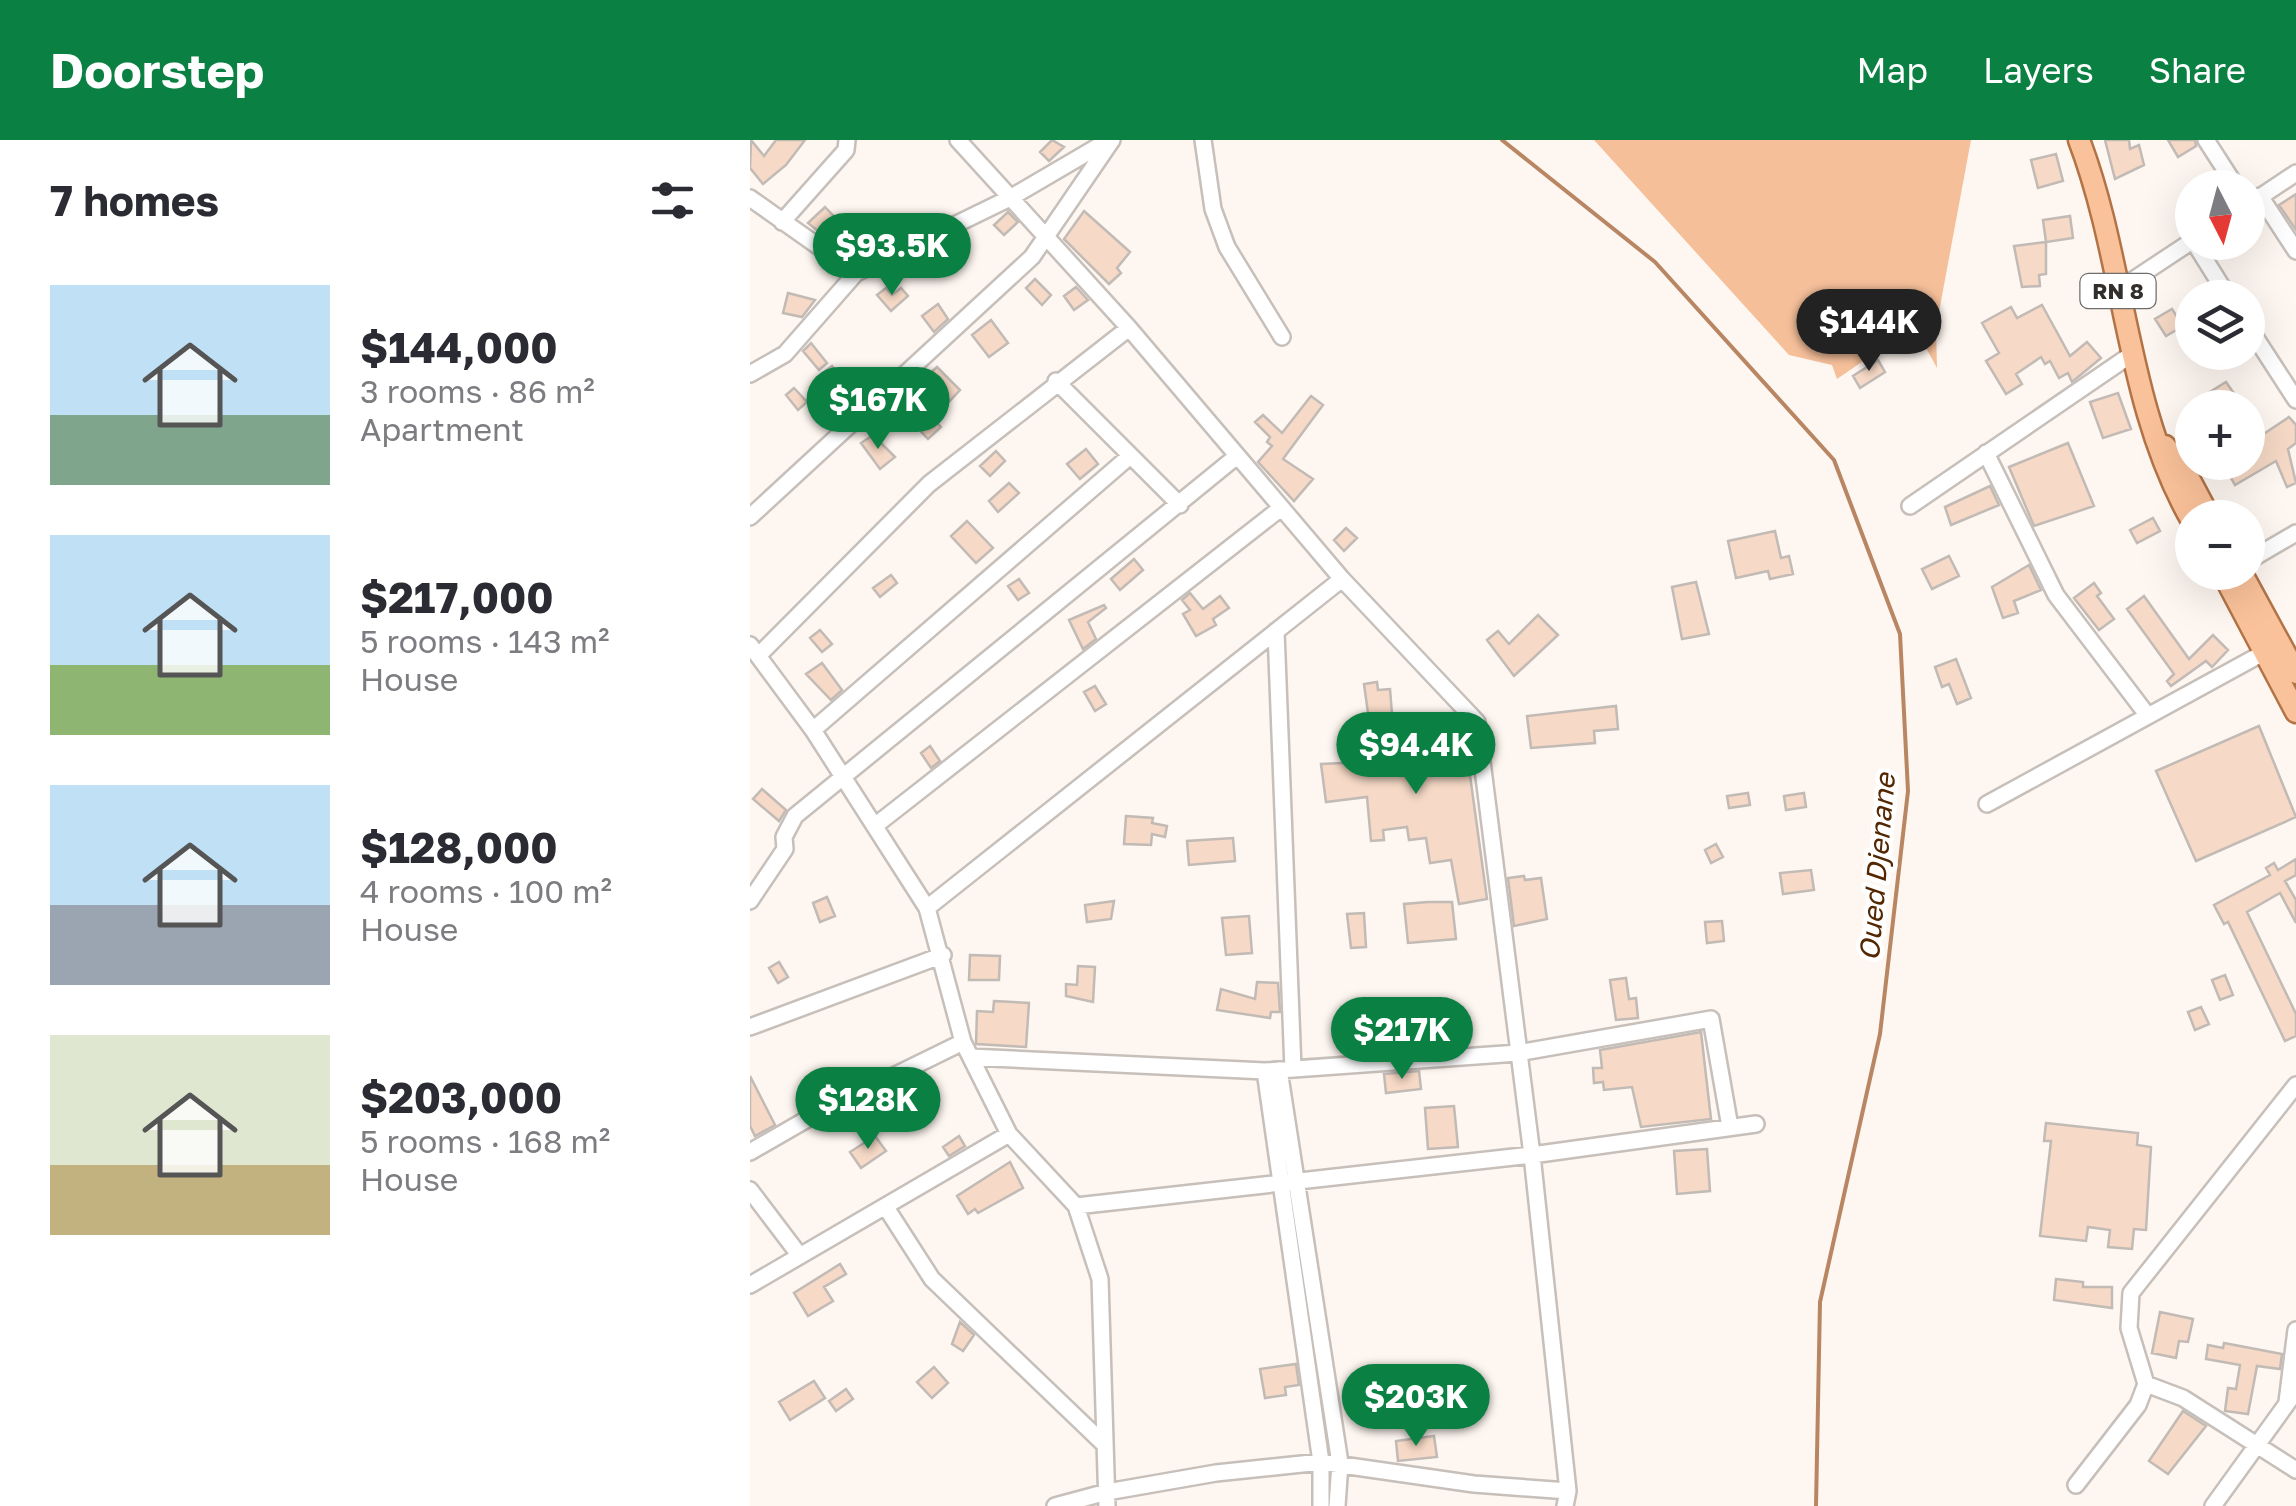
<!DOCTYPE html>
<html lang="en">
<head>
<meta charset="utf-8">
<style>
	body { margin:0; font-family:"Golos Text",sans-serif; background:#f7f7f7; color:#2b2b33; height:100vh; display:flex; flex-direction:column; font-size:38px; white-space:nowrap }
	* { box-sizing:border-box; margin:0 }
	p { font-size:32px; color:#7c7c81 }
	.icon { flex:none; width:55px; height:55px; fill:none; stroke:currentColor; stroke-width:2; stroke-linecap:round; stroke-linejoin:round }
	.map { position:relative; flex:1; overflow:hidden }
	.side { display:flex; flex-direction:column; background:#fff; width:750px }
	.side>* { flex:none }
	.needle { width:65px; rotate:174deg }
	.tools { position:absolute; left:1425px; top:30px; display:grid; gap:20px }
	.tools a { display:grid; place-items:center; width:90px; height:90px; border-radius:50%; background:#fff; box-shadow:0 10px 40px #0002; font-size:50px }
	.price { position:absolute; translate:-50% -85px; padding:0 22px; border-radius:35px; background:#0b8043; color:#fff; font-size:32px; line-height:65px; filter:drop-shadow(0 2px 5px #0008) }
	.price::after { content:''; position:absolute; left:50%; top:60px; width:30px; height:22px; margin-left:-15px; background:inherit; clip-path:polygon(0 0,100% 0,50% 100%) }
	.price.selected { background:#222; color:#fff }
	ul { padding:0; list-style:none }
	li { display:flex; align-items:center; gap:30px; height:250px; padding:0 50px }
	li span { display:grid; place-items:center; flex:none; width:280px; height:200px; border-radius:0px; color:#555 }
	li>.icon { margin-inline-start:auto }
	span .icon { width:120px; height:120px; fill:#fffc; stroke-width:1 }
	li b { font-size:42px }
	h2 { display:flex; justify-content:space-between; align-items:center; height:120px; padding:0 50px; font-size:42px }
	header { display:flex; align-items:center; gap:60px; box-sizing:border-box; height:140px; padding:0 50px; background:#0b8043; color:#fff }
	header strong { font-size:48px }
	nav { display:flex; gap:55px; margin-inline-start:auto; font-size:35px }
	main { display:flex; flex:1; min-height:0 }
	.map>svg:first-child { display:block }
	.green { fill:#f5bf9a }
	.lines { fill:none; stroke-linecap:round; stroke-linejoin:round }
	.stream { stroke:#b88663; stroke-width:4 }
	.building { fill:#f6d9c6; stroke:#c2bab5; stroke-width:2.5 }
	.minor-casing { stroke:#c6bfba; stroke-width:20 }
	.major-casing { stroke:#b27447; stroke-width:25 }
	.minor { stroke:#fff; stroke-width:15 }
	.major { stroke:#fac29a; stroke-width:20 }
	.labels { text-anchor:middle; stroke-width:9; stroke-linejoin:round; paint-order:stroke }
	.shield { fill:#fff; stroke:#6f6d6b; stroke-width:2.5 }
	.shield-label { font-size:22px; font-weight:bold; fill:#312e2c }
	.water-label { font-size:28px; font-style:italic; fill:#532701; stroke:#fff }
</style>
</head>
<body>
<header>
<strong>Doorstep</strong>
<nav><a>Map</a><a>Layers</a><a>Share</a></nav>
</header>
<main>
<section class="side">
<h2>7 homes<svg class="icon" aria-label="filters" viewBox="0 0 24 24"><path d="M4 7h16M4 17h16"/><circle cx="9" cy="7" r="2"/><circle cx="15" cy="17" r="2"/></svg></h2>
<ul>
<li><span style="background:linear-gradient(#bfe0f5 65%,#7fa58c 0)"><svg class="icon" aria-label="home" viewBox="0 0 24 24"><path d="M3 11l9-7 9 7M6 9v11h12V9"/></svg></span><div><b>$144,000</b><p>3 rooms · 86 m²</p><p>Apartment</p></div></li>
<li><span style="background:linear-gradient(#bfe0f5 65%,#8fb573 0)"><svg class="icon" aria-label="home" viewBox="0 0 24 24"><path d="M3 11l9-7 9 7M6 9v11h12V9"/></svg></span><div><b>$217,000</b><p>5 rooms · 143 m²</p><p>House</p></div></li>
<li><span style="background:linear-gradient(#bfe0f5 60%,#9aa5b1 0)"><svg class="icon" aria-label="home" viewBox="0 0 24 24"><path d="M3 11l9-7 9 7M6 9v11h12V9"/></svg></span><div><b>$128,000</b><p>4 rooms · 100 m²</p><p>House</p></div></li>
<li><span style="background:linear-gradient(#dfe7d0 65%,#c2b280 0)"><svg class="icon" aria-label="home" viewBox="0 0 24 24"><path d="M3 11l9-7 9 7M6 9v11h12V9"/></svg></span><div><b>$203,000</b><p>5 rooms · 168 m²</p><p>House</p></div></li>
</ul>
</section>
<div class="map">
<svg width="1546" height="1366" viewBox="0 0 1546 1366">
	<rect width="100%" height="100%" fill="#fef6f0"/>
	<!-- green -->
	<path class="green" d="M844,0H1221L1186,188L1187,228L1164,186L1087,239L1082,225L1039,215Z"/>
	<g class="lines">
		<!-- stream -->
		<path class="stream" d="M752,0L905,122L1084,320L1150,494L1158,651L1130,894L1070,1162L1066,1366"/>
	</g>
	<!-- building -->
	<path class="building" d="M1,0L14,16L26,0H55L36,25L13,44L0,28Z
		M302,0L314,7L299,21L290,12Z
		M1355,0H1379L1380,9L1389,5L1394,25L1365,39Z
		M1418,0H1445L1446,6L1428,17Z
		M1306,14L1313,41L1288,48L1281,20Z
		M1546,54V90L1529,65Z
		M75,67L93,86L78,99L58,83Z
		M334,71L380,112L367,128L371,133L359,144L314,99Z
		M258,72L268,82L254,95L244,85Z
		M1320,76L1323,98L1296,102V134L1289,135L1290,146L1272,147L1264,106L1296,102L1293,80Z
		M285,139L301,155L292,165L276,148Z
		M326,147L338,160L324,170L314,156Z
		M136,148L142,155L151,148L158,156L141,171L127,155Z
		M38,153L65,160L52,177L33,173Z
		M188,164L198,179L184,192L172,176Z
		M1292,165L1320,216L1337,202L1351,218L1322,242L1318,233L1309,238L1300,221L1295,224L1291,217L1266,234L1272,244L1256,254L1236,221L1249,213L1232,183L1261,167L1267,178Z
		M1422,169L1433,186L1416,196L1405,179Z
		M241,180L258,203L239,217L222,195Z
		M61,203L77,223L69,230L53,211Z
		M1128,220L1135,232L1110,248L1103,236Z
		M82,226L96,244L87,251L73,233Z
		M187,227L210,250L183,279L191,287L178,299L145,264Z
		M1476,242L1490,262L1470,268L1460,252Z
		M44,248L57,262L48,270L36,255Z
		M1368,253L1381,289L1353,298L1340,262Z
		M561,256L573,265L533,319L563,339L544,361L508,322L522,306L517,302L520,297L505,282L513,275L532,293Z
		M1539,277L1546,285V303L1538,309L1546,343L1537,347L1526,321L1485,345L1478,333L1498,322V298L1509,291L1512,295Z
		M123,295L145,317L130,329L111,303Z
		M1318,303L1344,366L1284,386L1259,327Z
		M336,309L348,324L330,339L317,324Z
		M246,311L255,321L240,336L230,326Z
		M259,343L269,353L248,372L239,361Z
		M1240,346L1249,365L1201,385L1195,367Z
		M1403,378L1410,391L1387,403L1380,390Z
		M217,381L243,408L226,423L201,396Z
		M596,388L607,398L594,411L584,400Z
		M1025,391L1031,418L1039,416L1043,434L1020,439L1018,431L986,438L978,401Z
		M1199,416L1209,436L1182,449L1172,429Z
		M384,419L393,430L370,450L361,439Z
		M1279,425L1291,450L1264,461L1268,473L1253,478L1242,447Z
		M141,435L147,443L130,457L123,448Z
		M269,439L279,453L268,460L258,446Z
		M946,442L959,494L932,499L922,447Z
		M1344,443L1351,453L1347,456L1364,479L1349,490L1324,458Z
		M440,453L453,469L470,456L479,468L463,479L466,485L446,496L433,474L440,470L432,460Z
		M1394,456L1439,519L1463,495L1478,510L1462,527L1456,521L1421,546L1417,541L1424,534L1377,469Z
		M354,465L356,468L338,482L346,499L333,509L319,480Z
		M788,475L808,495L764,536L737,500L748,491L759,504Z
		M70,490L82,504L72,512L60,498Z
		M1206,519L1221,558L1207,564L1199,544L1192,547L1185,527Z
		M72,523L92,550L81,560L56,534Z
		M627,542L628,550L640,549L646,623L688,620L686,603L715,599L737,759L709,764L701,720L680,723L676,698L659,700L657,687L633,690L634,700L621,701L617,657L576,662L571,624L615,622L624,617L614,544Z
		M345,546L356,564L345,571L334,552Z
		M866,566L868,589L844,591L845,603L781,608L777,576Z
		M1509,586L1546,677L1446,721L1406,631Z
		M180,606L190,621L181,628L171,613Z
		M12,649L36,670L29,681L3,659Z
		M998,653L1000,665L979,668L977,656Z
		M1054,653L1056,667L1036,670L1034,656Z
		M376,676L403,678L402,683L417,686L415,697L402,694L401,705L374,704Z
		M483,698L485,721L439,725L437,701Z
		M966,704L973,717L961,723L955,710Z
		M1546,719V735L1535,741L1546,760V783L1530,753L1497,772L1546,874V896L1535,901L1478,782L1474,784L1464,765L1520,735L1516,728L1524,723L1528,730Z
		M1061,730L1064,750L1033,754L1030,733Z
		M774,736L775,740L791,738L797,779L764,786L758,738Z
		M77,757L85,776L70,782L63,763Z
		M364,761L361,779L337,782L335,765Z
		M678,762H702L706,799L658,803L654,764Z
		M614,773L616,807L601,808L597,774Z
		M499,776L502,813L476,815L472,778Z
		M972,781L974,801L957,803L955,782Z
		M220,815L250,816L249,840H219Z
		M29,822L38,837L28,843L19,828Z
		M328,826L345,827L343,862L316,856V844L327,845Z
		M1475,835L1483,855L1470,860L1462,840Z
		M876,838L879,859L886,858L888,878L866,880L860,840Z
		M507,842L528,843L530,872H521L520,878L467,870L471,849L505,859Z
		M244,861L279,863L276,907L226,904L227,871L243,872Z
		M1451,867L1459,884L1445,890L1438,872Z
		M951,892L961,979L891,987L882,947L854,950L853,942L844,943L843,928H852L850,910Z
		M669,931L671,949L636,953L634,934Z
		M0,936L25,985L5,996L0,986Z
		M704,966L708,1007L678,1009L675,968Z
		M1296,983L1388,993L1387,1005L1401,1007L1396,1090L1384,1089L1382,1109L1358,1107L1360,1090L1338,1087L1336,1101L1290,1096L1301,1001H1294Z
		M125,996L136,1011L111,1028L100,1012Z
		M209,996L215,1006L199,1016L193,1007Z
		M957,1009L960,1051L927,1054L924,1011Z
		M260,1022L273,1048L228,1073L225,1069L218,1074L207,1056Z
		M90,1124L96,1134L74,1147L83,1161L58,1176L44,1153Z
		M1306,1139L1333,1142V1147H1362V1168L1304,1160Z
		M1410,1172L1443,1179L1438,1202L1429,1201L1426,1218L1402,1213Z
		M210,1182L224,1195L213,1211L202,1204Z
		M1474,1203L1532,1214L1530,1229L1507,1226L1498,1274L1475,1271L1478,1248L1486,1249L1490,1225L1456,1219L1458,1205L1473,1208Z
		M546,1224L549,1245L535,1247L536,1255L515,1258L510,1229Z
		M184,1227L198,1243L182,1258L167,1242Z
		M64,1241L75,1258L40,1280L29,1262Z
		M96,1249L103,1259L86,1271L79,1261Z
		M1433,1271L1456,1286L1418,1334L1399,1321Z
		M684,1296L687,1317L648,1321L646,1301Z"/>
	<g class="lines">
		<!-- minor casing -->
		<g class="minor-casing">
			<path id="minor" d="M208,0L379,188L592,439L727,582L782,1015L818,1351L815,1366
				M453,0L463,69L477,107L532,197
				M1456,0L1487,48
				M1510,56L1546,111
				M0,58L106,133L35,214L0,234
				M1498,65L1546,33
				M32,82L96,10L97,0
				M1444,102L1479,158
				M106,133L260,58L359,0
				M1368,150L1442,101
				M1498,186L1546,260
				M306,241L430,365
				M1236,313L1306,455L1398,576
				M1160,366L1382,214
				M0,377L282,117L362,0
				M1498,421L1546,393
				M526,491L543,929
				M0,505L63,590L177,768L213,902L259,994L326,1066L350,1139L357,1366
				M8,516L179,344L379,188
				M63,590L380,316
				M1237,664L1515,512
				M126,685L531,368
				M0,761L35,709L34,697L45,676L487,316
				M177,768L592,439
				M0,887L193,815
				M221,917L515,931L768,913L961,879L980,987
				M529,930L590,1323L587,1366
				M515,931L571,1322V1366
				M0,1012L66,974L213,902
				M0,1050L50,1116
				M326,1066L782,1015L1006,984
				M137,1069L182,1139L355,1305
				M0,1145L259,994
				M1396,1244L1379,1188L1381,1153L1546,945
				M1537,1262L1546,1190
				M1326,1345L1388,1265L1396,1244L1433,1258L1546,1330
				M305,1366L357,1352L466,1333L571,1322L724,1344L818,1351
				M1463,1366L1546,1251"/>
		</g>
		<!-- major casing -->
		<g class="major-casing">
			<path id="major" d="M1329,0C1376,123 1375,265 1442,381
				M1415,306L1436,333L1460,378
				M1472,432L1546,572
				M1491,432L1546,533"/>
		</g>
		<!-- minor -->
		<use href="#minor" class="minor"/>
		<!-- major -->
		<use href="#major" class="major"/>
	</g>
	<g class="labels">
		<!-- shield labels -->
		<rect class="shield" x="1330.5" y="134" width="75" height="34" rx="8"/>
		<g class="shield-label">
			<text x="1368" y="159">RN 8</text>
		</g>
		<!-- water labels -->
		<g class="water-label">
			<text transform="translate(1127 727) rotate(-85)" y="10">Oued Djenane</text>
		</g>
	</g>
</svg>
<div class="tools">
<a><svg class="needle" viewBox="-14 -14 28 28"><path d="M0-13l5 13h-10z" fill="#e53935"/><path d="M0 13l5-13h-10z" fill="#7c7c81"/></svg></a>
<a><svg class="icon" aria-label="layers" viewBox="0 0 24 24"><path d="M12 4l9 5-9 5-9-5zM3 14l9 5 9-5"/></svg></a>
<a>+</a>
<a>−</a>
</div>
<b class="price" style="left:142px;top:158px">$93.5K</b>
<b class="price selected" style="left:1119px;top:234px">$144K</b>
<b class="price" style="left:128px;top:312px">$167K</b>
<b class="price" style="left:666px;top:657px">$94.4K</b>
<b class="price" style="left:652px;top:942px">$217K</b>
<b class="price" style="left:118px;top:1012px">$128K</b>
<b class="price" style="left:666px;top:1309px">$203K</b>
</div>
</main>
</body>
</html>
